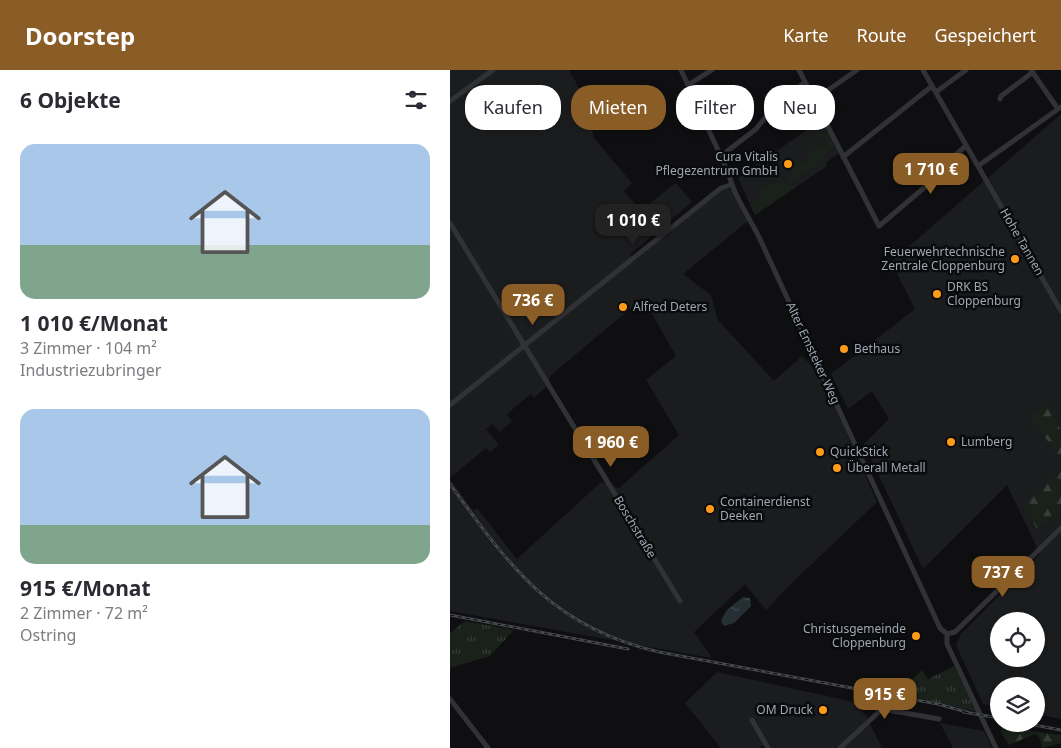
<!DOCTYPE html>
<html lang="de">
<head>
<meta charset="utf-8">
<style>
	body { margin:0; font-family:"Noto Sans",sans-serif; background:#f2f2f3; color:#2b2b33; height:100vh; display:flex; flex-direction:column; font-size:19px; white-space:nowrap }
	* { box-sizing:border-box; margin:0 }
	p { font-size:16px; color:#7c7c81 }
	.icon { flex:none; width:28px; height:28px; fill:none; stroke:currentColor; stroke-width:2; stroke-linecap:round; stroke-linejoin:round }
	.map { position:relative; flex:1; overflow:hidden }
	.details { display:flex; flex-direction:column; background:#fff; width:450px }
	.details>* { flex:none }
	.hud { position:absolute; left:15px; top:15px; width:475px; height:45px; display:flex; gap:10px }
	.buttons { position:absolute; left:540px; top:542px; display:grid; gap:10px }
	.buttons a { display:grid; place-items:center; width:55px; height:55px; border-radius:50%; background:#fff; box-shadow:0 2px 8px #0003; font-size:25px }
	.price { position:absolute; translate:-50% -42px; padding:0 11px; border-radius:10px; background:#8a5d27; color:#fff; font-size:16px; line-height:32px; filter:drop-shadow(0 1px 2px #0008) }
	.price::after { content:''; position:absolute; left:50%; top:30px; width:15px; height:11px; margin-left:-8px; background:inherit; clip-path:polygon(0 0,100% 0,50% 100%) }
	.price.current { background:#222; color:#fff }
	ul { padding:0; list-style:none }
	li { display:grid; align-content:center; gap:10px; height:265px; padding:0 20px }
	li span { display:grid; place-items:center; height:155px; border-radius:15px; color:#555 }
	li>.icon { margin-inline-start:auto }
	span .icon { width:90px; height:90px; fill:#fffc; stroke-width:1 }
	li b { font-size:21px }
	h2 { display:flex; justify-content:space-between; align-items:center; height:60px; padding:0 20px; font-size:21px }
	.tag { padding:0 18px; border-radius:20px; background:#fff; box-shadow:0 2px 8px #0003; font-size:18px; line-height:45px }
	.tag.current { background:#8a5d27; color:#fff }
	header { display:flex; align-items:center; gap:30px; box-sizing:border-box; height:70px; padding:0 25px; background:#8a5d27; color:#fff }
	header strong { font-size:24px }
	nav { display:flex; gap:28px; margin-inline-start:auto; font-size:18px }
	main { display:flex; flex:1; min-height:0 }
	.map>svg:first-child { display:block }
	.built { fill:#1b1c1e; fill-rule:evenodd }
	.grass { fill:url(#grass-tufts) }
	.forest { fill:url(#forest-firs) }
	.garden { fill:#19211a }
	.water { fill:url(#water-ripples) }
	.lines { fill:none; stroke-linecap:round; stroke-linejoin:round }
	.minor { stroke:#303236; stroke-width:5 }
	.rail-casing { stroke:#45484d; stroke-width:3 }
	.rail { stroke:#0a0b0c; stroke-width:1; stroke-dasharray:4; stroke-linecap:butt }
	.poi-dot { fill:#ff9b19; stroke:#0a0b0c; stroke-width:2 }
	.labels { text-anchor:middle; stroke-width:5; stroke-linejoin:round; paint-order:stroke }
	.poi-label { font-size:12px; fill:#9fa7b3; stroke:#0a0b0c; text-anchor:start }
	.street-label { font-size:12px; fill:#9fa7b3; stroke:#0a0b0c }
</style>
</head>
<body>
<header>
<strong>Doorstep</strong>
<nav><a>Karte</a><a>Route</a><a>Gespeichert</a></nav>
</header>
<main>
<section class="details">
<h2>6 Objekte<svg class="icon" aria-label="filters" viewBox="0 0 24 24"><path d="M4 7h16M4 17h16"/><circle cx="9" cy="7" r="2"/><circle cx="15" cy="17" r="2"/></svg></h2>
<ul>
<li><span style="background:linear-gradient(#a9c7e8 65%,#7fa58c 0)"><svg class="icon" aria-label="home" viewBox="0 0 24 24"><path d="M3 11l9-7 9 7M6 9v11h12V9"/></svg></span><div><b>1 010 €/Monat</b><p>3 Zimmer · 104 m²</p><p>Industriezubringer</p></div></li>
<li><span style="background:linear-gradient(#a9c7e8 75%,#7fa58c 0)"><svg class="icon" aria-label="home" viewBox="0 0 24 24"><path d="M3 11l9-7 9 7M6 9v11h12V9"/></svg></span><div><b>915 €/Monat</b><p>2 Zimmer · 72 m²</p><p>Ostring</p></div></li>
</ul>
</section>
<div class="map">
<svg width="611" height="678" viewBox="0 0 611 678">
	<defs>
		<pattern id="grass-tufts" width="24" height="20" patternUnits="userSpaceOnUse" patternTransform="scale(1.25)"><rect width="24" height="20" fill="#19211a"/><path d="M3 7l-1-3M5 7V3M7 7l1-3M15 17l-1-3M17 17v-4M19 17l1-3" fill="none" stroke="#373e39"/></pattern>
		<pattern id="forest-firs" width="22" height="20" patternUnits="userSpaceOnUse" patternTransform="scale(1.25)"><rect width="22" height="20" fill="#19211a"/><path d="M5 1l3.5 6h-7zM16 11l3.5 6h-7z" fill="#373e39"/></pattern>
		<pattern id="water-ripples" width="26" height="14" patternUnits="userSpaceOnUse" patternTransform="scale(1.25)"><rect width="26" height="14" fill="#253035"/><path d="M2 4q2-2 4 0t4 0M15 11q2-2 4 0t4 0" fill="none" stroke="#414b50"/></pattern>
	</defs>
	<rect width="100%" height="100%" fill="#0f0f11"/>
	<!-- built -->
	<path class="built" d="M0,0H119L136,30L144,68L182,113L174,121L191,140L226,113L242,132L180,184L184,191L272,120L279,118L284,122L298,151L233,204L261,225L268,250L324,311L352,286L371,305L427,432L343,512L316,540L295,514L244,562L262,588L0,541V409L23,441L27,438L67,489L151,412L169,418L229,365L196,310L226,286L193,228L100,306L97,316L84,328L81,324L57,344L62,352L49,362L43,354L36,359L49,375L40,382L36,378L0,408Z
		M611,44V649L586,644V616H549V637L533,634L506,575L511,564L590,484L557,415L473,499L414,374L439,349L422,321L398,339L381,304L465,239L441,192ZM549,551H586V589H549Z
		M372,49L389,84L379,90L376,94L377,96L305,145L288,108Z
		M267,602L404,632L416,646L432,678H315L313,675L310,678H271L235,633Z
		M490,653L534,661L542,678H503Z"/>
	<!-- grass -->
	<path class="grass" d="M15,551L64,560L40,586L0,598V563Z
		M504,596L527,642L448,623L472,600L478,609Z"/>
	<!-- forest -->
	<path class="forest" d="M597,333L611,361V390L581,347Z
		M611,401V439L587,459L574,435Z
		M552,657L611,665V673L592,678L590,668L585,664L559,675L551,663Z"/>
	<!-- garden -->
	<path class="garden" d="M377,61L385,77L376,83L372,91L341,113L345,118L305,145L300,135L311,127L308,120L316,115L338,111V106L349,88L353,94L360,88L356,82L378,76L376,67L351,70Z"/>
	<!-- water -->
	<path class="water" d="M293,527L300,528L301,536L284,553L274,556L271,551L276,541Z"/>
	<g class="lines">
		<!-- minor -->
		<path class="minor" d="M231,0L279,104C283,124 299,147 309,167L490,558L497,564
			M349,0L429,156L475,117L486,101L516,76
			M473,0L611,241
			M581,0L608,39
			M238,15L262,0
			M486,22L516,0
			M550,29L551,26L583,2
			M364,30L407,0
			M0,31L43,0
			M271,86L306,59L319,43L355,12
			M393,87L482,16
			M528,96L611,37
			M0,153L230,531
			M0,335L271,118L280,115
			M497,564L505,562L611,458
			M497,564V574L546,678
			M0,629L38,678
			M302,650L318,678
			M390,678L432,639L489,649"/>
		<!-- rail casing -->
		<g class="rail-casing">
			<path id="rail" d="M0,414C60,497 103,558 209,582L488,634L520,643
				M0,545L178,579
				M514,642L549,648
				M579,654L611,660"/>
		</g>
		<!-- rail -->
		<use href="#rail" class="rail"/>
	</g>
	<!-- markers -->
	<g class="poi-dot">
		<circle cx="338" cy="94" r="5"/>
		<circle cx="565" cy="189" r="5"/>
		<circle cx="487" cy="224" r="5"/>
		<circle cx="173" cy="237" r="5"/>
		<circle cx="394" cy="279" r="5"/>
		<circle cx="501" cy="372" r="5"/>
		<circle cx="370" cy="382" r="5"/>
		<circle cx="387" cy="398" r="5"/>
		<circle cx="260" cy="439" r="5"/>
		<circle cx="466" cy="566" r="5"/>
		<circle cx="373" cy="640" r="5"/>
	</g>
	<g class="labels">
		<!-- poi labels -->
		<g class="poi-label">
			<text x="328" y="91" text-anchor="end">Cura Vitalis<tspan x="328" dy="14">Pflegezentrum GmbH</tspan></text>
			<text x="555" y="186" text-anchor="end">Feuerwehrtechnische<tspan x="555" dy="14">Zentrale Cloppenburg</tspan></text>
			<text x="497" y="221">DRK BS<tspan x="497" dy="14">Cloppenburg</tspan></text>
			<text x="183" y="241">Alfred Deters</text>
			<text x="404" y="283">Bethaus</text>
			<text x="511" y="376">Lumberg</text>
			<text x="380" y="386">QuickStick</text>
			<text x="397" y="402">Überall Metall</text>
			<text x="270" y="436">Containerdienst<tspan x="270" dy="14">Deeken</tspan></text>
			<text x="456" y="563" text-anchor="end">Christusgemeinde<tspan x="456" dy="14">Cloppenburg</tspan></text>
			<text x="363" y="644" text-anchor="end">OM Druck</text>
		</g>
		<!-- street labels -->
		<g class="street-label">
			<text transform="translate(572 172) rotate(60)" y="4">Hohe Tannen</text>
			<text transform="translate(363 283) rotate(65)" y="4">Alter Emsteker Weg</text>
			<text transform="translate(185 457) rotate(59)" y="4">Boschstraße</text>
		</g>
	</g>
</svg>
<div class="buttons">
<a><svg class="icon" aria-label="locate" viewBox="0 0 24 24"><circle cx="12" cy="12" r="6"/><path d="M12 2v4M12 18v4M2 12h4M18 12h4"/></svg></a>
<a><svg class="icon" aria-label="layers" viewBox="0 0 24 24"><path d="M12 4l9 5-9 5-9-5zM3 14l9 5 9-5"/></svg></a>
</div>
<b class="price" style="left:481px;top:125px">1 710 €</b>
<b class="price current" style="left:183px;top:176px">1 010 €</b>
<b class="price" style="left:83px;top:256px">736 €</b>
<b class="price" style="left:161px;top:398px">1 960 €</b>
<b class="price" style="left:553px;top:528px">737 €</b>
<b class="price" style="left:435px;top:650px">915 €</b>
<div class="hud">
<a class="tag">Kaufen</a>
<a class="tag current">Mieten</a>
<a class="tag">Filter</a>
<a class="tag">Neu</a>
</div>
</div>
</main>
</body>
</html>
